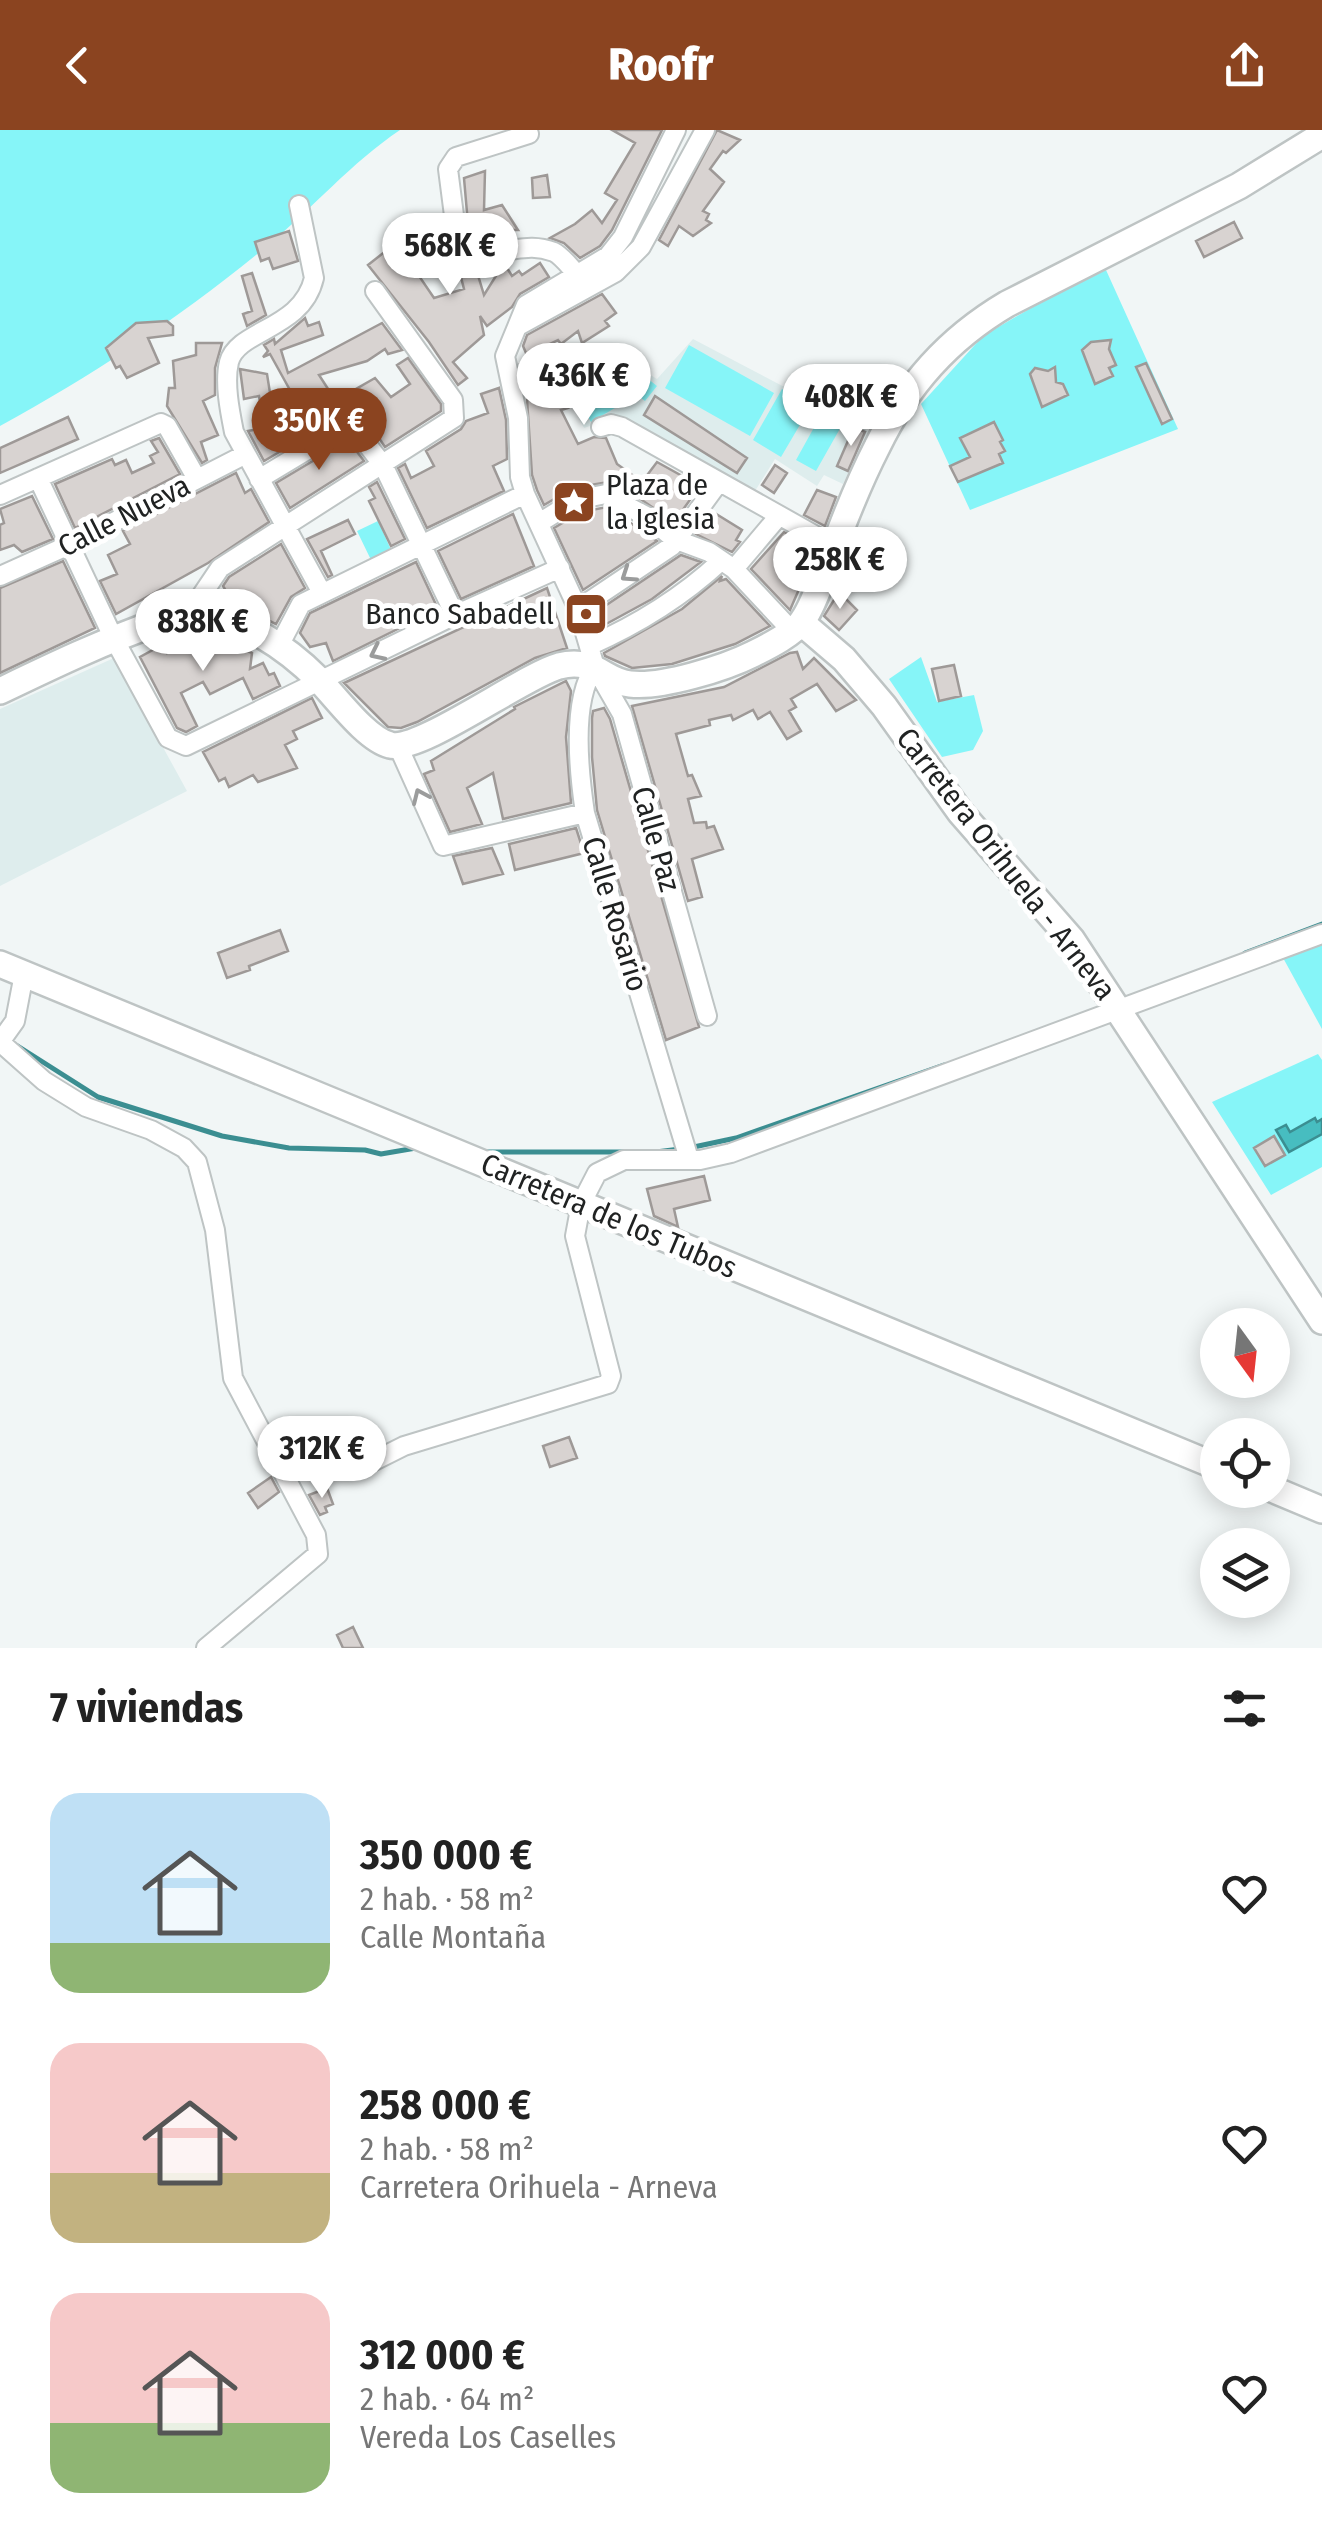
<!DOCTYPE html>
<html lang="es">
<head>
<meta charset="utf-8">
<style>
	body { margin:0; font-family:"Fira Sans Condensed",sans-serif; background:#f6f6f6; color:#222; height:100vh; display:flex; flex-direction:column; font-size:38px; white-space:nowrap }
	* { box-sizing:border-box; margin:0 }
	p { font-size:32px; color:#767676 }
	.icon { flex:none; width:55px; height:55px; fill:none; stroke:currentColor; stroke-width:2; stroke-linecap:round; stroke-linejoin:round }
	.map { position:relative; height:1518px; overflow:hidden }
	.side { display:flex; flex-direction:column; background:#fff; flex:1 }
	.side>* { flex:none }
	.needle { width:65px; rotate:165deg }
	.tools { position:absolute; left:1200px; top:1178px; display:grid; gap:20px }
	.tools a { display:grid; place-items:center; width:90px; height:90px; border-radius:50%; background:#fff; box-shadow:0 5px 25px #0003; font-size:50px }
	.price { position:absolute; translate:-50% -85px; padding:0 22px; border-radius:35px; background:#fff; color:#222; font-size:32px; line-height:65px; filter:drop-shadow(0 2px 5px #0008) }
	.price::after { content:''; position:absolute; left:50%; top:60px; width:30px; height:22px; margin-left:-15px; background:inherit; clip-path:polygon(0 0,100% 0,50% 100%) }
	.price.on { background:#8b4420; color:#fff }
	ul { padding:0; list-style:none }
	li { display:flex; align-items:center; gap:30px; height:250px; padding:0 50px }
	li span { display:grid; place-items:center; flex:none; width:280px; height:200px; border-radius:30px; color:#555 }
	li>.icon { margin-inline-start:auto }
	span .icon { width:120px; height:120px; fill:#fffc; stroke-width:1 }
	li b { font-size:42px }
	h2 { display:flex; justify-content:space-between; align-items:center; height:120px; padding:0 50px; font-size:42px }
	header { display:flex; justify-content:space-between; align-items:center; height:130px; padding:0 50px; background:#8b4420; color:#fff; font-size:45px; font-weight:800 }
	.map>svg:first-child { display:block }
	.built { fill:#deeded }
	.green { fill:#86f5f8 }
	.water { fill:#47bdc0; stroke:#3b8e91; stroke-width:2.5 }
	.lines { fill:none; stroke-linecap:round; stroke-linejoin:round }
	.stream { stroke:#3b8e91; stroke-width:5 }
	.building { fill:#d8d3d1; stroke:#9e9997; stroke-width:2.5 }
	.street-casing { stroke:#bec4c4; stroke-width:22 }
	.secondary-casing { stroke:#bec4c4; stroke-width:30 }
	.street { stroke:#fff; stroke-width:18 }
	.secondary { stroke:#fff; stroke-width:25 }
	.oneway { stroke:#9b9c9c }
	.labels { text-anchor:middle; stroke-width:10; stroke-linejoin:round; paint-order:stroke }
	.poi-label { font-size:30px; fill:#202222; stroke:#fff; text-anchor:start }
	.street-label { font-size:30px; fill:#202222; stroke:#fff }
</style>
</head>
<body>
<header><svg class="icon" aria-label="back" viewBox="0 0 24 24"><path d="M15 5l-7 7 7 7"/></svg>Roofr<svg class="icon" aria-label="share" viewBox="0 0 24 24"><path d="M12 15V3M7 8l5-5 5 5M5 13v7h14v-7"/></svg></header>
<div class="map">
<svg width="1322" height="1518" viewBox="0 0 1322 1518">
	<rect width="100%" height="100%" fill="#f1f6f6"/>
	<!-- built -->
	<path class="built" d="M693,209L868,301L843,354L824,345L817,356L775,329L755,361L619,286L584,298L563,257L622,228L657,249Z
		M114,528L187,661L0,756V579Z"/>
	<!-- green -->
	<path class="green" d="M0,0H400C351,33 313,78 267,116C185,184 94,245 0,296Z
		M1106,140L1178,299L970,380L921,274L983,206L1043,171Z
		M689,215L774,263L750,306L665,258Z
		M628,233L657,256L645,271L637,265L591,292L575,264Z
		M782,259L811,276L781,327L753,310Z
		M822,283L842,295L816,341L796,330Z
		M378,391L392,422L372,432L357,401Z
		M921,527L937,572L974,565L983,601L973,620L942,627L889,549Z
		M1322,811V899L1282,826Z
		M1318,924L1322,930V1037L1271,1065L1212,972Z"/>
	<!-- water -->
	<path class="water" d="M1315,988L1317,992L1322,989V1004L1289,1022L1276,1000L1286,995L1290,1002Z"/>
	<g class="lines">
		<!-- stream -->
		<path class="stream" d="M1245,823L1322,794
			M16,915L98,967L222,1006L289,1018L365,1020L381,1024L416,1018
			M689,1018L736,1008L944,935
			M481,1022H625
			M656,1022L680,1019"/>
	</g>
	<!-- building -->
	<path class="building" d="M612,0H662L612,100L600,116L580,128L564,113L550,108L575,94L592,80L602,93L617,70L605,63L635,13Z
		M717,0L740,10L726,23L723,21L710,39L724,52L703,81L709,84L706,90L711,93L693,106L679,96L668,116L659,110Z
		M485,41L484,80L502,75L518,100H513V107H488L468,94L464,48Z
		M547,45L550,67L533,68L532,48Z
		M1234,92L1242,108L1204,127L1196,111Z
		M289,101L298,131L273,139L269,128L261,131L255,112Z
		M432,106L451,113L448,132L413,130L419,146L434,168L464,159L456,128L469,125L473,129L484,165L504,133L512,146L519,141L522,145L540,133L549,147L520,164L512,177L487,196L480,186L484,205L453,232L467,248L458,255L429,212L368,135L401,109L403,113L431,116Z
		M252,143L266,185L247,196L243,184L252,181L242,146Z
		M602,164L616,183L605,191L609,196L582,213L578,201L561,214L558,210L537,220L558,266L561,265L568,278L561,280L578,314L594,307L606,308L617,334L642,352L657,332L700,356L674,392L614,351L573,358L544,375L537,360L532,345L527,269L531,266L524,254L520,234L529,230L523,216L527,205Z
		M305,188L308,196L319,192L323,205L281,220L288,243L382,193L402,220L388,224L385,219L367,231L319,245L330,262L327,271L335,289L264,331L248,301L264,298L259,266L244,269L240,239L267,244L274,288L306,289L270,224L263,227L268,221L264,215L274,209L275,214Z
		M167,191L173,196V205L148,208L159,233L127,248L120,236L116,238L106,218L136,193Z
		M1111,210L1109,219L1116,235L1109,238L1113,246L1095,254L1082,220L1091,212Z
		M196,213H222L215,238V265L203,271L218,305L201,312L207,330L202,333L167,276L169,258H175L173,231L196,225Z
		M408,228L441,274V281L385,317L349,263L375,248L391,267L410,254L397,235Z
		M1146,233L1172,289L1162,294L1136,237Z
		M1055,237L1056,252L1063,254L1068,265L1042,277L1030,244L1035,238L1048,241Z
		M499,258L506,290L507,329L493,336L504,361L427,398L398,338L405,334L411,348L434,336L426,321L461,299L466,291L488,283L481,264Z
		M655,266L747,328L737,343L644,285Z
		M68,287L78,309L0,343V318Z
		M994,292L1003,310L1000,312L1005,321L999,324L1003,333L958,352L950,336L970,327L960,308Z
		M854,297L865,302L848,341L837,336Z
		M159,308L180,344L75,398L55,354L112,329L115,335L126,330L132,343L154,333L150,326L158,322L151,311Z
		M348,310L364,331L290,378L276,353Z
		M775,335L787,343L774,363L762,355Z
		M236,343L245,363L251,359L269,392L208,433L116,484L100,451L117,444L108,425L130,414L123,401Z
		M377,352L405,409L391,416L369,371L375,368L369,357Z
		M817,360L836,367L825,396L804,385Z
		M32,366L53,409L22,422L14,415L0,420V395L4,393L0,379Z
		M607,377L657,411L583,460L554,398L581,382Z
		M713,382L742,400L736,410L740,412L732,422L696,404Z
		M513,384L534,436L461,469L438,421Z
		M348,390L355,404L321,421L332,445L328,447L307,409Z
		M784,402L816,420L790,480L751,439Z
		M281,414L305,458L291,467L276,494L242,477L236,468L232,471L223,456L229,447Z
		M681,425L701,432L652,469L597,499L593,484Z
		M63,431L95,498L0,543V458Z
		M416,432L438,479L333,531L326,513L310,517L300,503L310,483Z
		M722,446L720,451L726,449L770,496L735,514L672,534L632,538L605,526L604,523L682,479Z
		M547,458L567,518L535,528L417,592L401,598L388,597L344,553Z
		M839,462L857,480L839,500L824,486Z
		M223,509L252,523L250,539L263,533L269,545L274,543L280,556L253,569L243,548L210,564L203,552L181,563L197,596L186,602L177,598L140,527L162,515L167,523L184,513L187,519L197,513L199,517Z
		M797,522L803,539L814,528L856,570L836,581L817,554L791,569L796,577L789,581L801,601L787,609L770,582L758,589L753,580L733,590L731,585L709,590L710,595L676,604L688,646L692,645L701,666L688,669L694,693L706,692L707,698L714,696L723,719L692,729L702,767L688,771L632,576L724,557L790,523Z
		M954,535L961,566L939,571L932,539Z
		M566,551L571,561L566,607L571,673L503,689L493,643L467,658L482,694L450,702L424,644L434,640L431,631L515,579L514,577Z
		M312,568L322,588L293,601L297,609L285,615L297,638L258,652L253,645L229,657L225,648L219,651L203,622Z
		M604,578L610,589L699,897L666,910L597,680L592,627V588L593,581Z
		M576,698L584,723L515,740L509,714Z
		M492,718L503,744L463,754L453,726Z
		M280,800L288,821L249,836L250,840L227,848L218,823Z
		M1274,1006L1285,1025L1265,1036L1254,1018Z
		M704,1046L710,1070L674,1079L678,1097L654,1086L647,1059Z
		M369,1307L374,1317L352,1334L345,1318Z
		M569,1307L577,1328L550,1337L543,1316Z
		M271,1347L279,1362L258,1378L248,1363Z
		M327,1358L333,1374L325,1377L327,1382L320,1385L309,1365Z
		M353,1497L363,1518H343L337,1505Z"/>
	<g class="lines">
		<!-- street casing -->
		<g class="street-casing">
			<path id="street" d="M676,0L623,107L608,126L526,175L505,226L518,288L520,347L525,364L578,479L595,537L622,584L707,886
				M529,4L456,27L448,39L456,101C501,140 513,107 554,122C562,126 570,137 577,144
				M299,75L314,148C302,200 238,199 229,232C224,253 230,282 234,302L322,463
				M518,196L616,142L641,117L705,0
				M339,270L355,299L383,335L455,485
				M601,297L611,294L622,297L834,416
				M38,348L113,507L168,608L186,616L455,485L560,438
				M259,349L352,293
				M0,365L161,293L167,296L197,349
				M539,393L576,370L611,363L621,373L648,387L674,409L709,422L734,439L791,500
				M734,439L778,387
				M0,446L69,415L246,324
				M578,479L672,416L719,352
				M191,481L220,438L454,288L453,270L375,161
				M279,516L301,474L525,364
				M589,516C639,494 681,468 721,431
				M595,537C571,570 579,643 585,683L689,1029
				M398,616L443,716L585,683
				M24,844L15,891L0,912L44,951L86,977L151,1000L184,1018L197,1032L215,1100L233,1248L316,1405L318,1424L206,1518
				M370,1333L404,1316L608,1254L611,1246L575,1106L581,1074L597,1043L624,1030H700L731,1023L1322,804"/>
		</g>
		<!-- secondary casing -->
		<g class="secondary-casing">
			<path id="secondary" d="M802,493L844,529L884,576L960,682L1072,810L1322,1191
				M0,561C52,536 104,511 159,492C169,488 183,480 195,481C241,487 286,517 318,549C336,567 366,609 390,615C419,623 523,546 559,536C595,527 603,551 630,554C661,558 725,538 753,524C767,517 795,503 803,490C815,473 822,447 830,428C844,390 859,352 877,317C907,255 948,209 1007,174L1239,56L1322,5
				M0,834L1218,1337
				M1272,1359L1322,1380"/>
		</g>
		<!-- street -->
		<use href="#street" class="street"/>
		<!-- secondary -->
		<use href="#secondary" class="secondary"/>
	</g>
	<!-- one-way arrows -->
	<defs><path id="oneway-chevron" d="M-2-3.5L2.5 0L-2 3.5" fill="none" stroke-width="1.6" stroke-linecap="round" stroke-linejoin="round" transform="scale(2.5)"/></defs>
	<g class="oneway">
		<use href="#oneway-chevron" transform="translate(628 445) rotate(146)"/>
		<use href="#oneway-chevron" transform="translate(377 523) rotate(154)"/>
		<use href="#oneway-chevron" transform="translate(420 666) rotate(-114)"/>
	</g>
	<!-- icons -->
	<defs>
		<g id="sight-square" transform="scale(2.25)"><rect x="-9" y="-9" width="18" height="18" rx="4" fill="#8b4420" stroke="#fff"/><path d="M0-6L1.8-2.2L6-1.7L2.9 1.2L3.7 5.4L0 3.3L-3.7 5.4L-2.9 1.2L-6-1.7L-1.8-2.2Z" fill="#fff"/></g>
		<g id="bank-square" transform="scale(2.25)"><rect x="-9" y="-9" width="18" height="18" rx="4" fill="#8b4420" stroke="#fff"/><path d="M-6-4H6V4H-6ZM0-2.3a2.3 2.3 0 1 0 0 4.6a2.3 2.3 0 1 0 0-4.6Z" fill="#fff"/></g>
	</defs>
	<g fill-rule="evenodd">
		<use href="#sight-square" x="574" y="372"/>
		<use href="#bank-square" x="586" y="484"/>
	</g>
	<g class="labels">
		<!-- poi labels -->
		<g class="poi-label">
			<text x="606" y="365">Plaza de<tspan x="606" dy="34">la Iglesia</tspan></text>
			<text x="554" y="494" text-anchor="end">Banco Sabadell</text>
		</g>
		<!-- street labels -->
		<g class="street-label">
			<text transform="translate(124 386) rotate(-27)" y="10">Calle Nueva</text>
			<text transform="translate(656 709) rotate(74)" y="10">Calle Paz</text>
			<text transform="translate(1006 734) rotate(52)" y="10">Carretera Orihuela - Arneva</text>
			<text transform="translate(615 784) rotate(73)" y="10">Calle Rosario</text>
			<text transform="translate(609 1086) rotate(23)" y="10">Carretera de los Tubos</text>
		</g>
	</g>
</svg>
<div class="tools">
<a><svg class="needle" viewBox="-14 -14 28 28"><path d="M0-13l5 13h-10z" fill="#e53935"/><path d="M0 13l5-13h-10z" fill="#767676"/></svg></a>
<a><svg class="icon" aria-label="locate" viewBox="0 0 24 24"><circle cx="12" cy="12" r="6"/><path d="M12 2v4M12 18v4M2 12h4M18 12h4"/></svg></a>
<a><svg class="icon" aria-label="layers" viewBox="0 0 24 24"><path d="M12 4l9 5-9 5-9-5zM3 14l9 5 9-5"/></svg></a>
</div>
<b class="price" style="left:450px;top:168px">568K €</b>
<b class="price" style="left:584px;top:298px">436K €</b>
<b class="price" style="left:851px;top:319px">408K €</b>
<b class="price on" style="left:319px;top:343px">350K €</b>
<b class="price" style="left:840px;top:482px">258K €</b>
<b class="price" style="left:203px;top:544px">838K €</b>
<b class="price" style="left:322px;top:1371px">312K €</b>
</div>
<section class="side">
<h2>7 viviendas<svg class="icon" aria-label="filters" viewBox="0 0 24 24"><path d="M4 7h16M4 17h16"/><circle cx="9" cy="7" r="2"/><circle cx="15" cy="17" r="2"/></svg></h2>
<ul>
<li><span style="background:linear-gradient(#bfe0f5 75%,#8fb573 0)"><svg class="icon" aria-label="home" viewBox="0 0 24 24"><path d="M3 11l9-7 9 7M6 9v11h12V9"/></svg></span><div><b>350 000 €</b><p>2 hab. · 58 m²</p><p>Calle Montaña</p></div><svg class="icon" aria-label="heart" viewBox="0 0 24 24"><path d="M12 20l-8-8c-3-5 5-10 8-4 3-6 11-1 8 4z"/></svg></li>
<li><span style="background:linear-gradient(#f6c9c9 65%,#c2b280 0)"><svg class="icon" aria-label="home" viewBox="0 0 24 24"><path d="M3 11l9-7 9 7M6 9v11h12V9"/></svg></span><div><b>258 000 €</b><p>2 hab. · 58 m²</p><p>Carretera Orihuela - Arneva</p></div><svg class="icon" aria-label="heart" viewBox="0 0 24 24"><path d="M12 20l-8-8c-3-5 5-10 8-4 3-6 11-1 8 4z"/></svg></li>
<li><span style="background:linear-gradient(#f6c9c9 65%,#8fb573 0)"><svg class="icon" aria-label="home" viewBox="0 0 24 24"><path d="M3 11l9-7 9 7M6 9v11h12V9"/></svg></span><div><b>312 000 €</b><p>2 hab. · 64 m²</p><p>Vereda Los Caselles</p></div><svg class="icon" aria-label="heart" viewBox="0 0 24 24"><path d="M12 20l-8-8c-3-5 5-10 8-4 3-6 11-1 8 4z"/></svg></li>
</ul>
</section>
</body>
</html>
